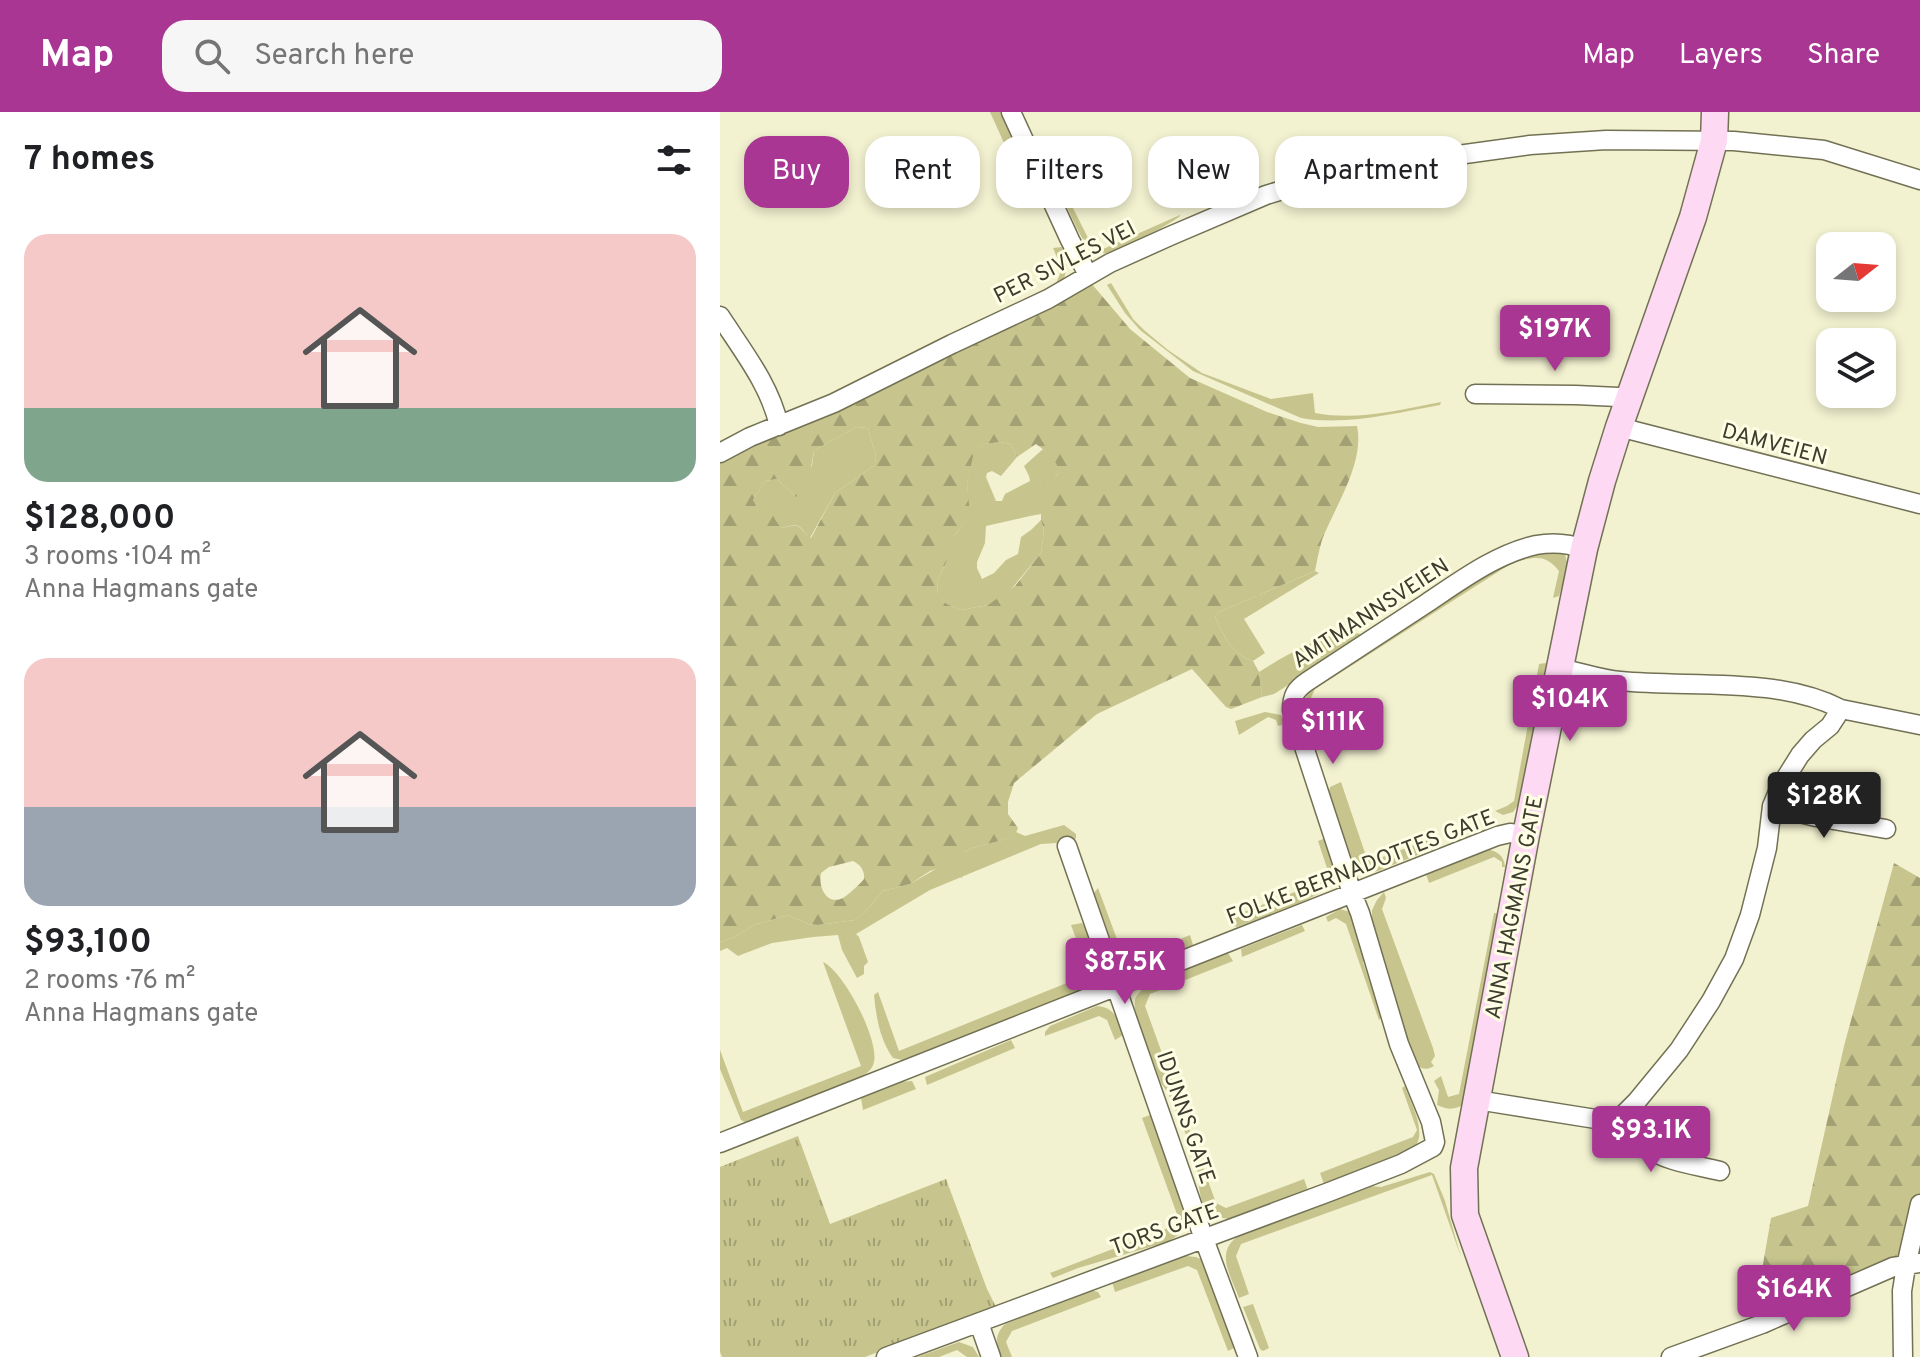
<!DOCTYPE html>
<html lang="en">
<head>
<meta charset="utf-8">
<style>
	body { margin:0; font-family:Overpass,sans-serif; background:#f6f6f6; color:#202124; height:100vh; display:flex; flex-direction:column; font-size:30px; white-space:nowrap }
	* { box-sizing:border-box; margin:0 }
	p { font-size:26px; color:#757577 }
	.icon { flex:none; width:44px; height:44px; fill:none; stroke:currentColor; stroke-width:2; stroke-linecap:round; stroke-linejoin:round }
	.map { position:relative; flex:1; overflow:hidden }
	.details { display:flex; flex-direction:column; background:#fff; width:720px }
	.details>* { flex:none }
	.top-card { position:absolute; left:24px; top:24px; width:760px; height:72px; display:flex; gap:16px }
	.needle { width:52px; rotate:73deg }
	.buttons { position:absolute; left:1096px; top:120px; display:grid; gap:16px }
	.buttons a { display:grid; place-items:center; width:80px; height:80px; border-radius:16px; background:#fff; box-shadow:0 4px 12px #0003; font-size:40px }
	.price { position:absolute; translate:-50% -68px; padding:0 18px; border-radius:8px; background:#a83692; color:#fff; font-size:26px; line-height:52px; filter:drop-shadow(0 2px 4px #0008) }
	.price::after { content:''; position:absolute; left:50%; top:48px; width:24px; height:18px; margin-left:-12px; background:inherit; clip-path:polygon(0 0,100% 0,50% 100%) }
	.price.current { background:#222; color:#fff }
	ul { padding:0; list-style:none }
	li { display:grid; align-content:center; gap:16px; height:424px; padding:0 24px }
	li span { display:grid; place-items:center; height:248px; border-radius:24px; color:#555 }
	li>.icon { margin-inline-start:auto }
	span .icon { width:144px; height:144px; fill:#fffc; stroke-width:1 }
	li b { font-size:34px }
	h2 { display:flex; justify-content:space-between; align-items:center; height:96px; padding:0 24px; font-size:34px }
	.chip { padding:0 28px; border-radius:24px; background:#fff; box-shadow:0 4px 12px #0003; font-size:28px; line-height:72px }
	.chip.current { background:#a83692; color:#fff }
	header { display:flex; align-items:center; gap:48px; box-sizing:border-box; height:112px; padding:0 40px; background:#a83692; color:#fff }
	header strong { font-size:38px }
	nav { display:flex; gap:44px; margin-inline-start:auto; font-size:28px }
	.search { width:560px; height:72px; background:#f6f6f6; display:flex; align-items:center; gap:20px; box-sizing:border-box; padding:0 28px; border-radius:24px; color:#757577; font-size:30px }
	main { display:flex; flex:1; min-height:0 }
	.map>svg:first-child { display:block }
	.grass { fill:#c7c58d }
	.forest { fill:url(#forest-firs); fill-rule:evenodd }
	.park { fill:url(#park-tufts) }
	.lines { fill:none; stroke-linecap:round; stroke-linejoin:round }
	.street-casing { stroke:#727154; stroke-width:21 }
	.secondary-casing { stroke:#727154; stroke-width:29 }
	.street { stroke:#fff; stroke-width:18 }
	.secondary { stroke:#fdd9f4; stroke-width:26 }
	.labels { text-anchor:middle; stroke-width:6; stroke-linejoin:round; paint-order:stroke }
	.street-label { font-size:22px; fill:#3d3c2f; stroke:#fefee4 }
</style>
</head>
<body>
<header>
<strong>Map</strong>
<div class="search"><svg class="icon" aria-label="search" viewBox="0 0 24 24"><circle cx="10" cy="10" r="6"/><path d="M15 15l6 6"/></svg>Search here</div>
<nav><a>Map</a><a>Layers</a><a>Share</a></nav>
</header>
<main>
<section class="details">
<h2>7 homes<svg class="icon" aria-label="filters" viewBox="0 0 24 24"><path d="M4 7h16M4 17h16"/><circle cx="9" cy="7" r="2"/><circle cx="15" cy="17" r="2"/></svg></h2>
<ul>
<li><span style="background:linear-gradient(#f6c9c9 70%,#7fa58c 0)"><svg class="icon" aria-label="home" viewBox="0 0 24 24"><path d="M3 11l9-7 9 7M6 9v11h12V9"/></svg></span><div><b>$128,000</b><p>3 rooms · 104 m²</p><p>Anna Hagmans gate</p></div></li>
<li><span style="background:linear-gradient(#f6c9c9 60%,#9aa5b1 0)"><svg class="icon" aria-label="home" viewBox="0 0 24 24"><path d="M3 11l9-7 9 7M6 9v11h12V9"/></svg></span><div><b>$93,100</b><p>2 rooms · 76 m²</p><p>Anna Hagmans gate</p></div></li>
</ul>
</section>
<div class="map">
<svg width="1200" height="1245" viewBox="0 0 1200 1245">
	<defs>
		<pattern id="forest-firs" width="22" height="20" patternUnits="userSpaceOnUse" patternTransform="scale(2)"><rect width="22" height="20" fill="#c7c58d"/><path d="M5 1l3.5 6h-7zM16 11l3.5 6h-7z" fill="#a3a174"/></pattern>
		<pattern id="park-tufts" width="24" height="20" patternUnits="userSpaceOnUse" patternTransform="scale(2)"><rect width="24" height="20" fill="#c7c58d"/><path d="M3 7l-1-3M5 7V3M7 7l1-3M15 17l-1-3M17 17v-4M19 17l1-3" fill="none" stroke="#a3a174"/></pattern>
	</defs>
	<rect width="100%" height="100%" fill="#f2f1d0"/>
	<!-- grass -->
	<path class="grass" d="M270,0H281L295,30L296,37L289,42Z
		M347,84L372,134L381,138L460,103V104C448,114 401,138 387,141C381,142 373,138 369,135C360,126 351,103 345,91Z
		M342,135C348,149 349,161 339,174H335L342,157L333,136Z
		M391,171L413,207L424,218L448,238L482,261L551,287L593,281L595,301C637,309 679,298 721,290L720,293C675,301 627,314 581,306L473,259L420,218L405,201L387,173Z
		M136,315L148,316L156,344L155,353L115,381L90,426C78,414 81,410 62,416L37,395L33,388L45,369L57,367L75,384L92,353L94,339C107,330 122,324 136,315Z
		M280,330L291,332L297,345L281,364L272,359L267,361L266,365L276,389H282L285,382L310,369L309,364L304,354L323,337C331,343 337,348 339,359L334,368L310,393V404L266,414L265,431L257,450V456L262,467L274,461L286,448L298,442L301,425L311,418L321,408L324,419L321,441L288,481L268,493L241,498L227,492L218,484L217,469L226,451L230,432L234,423L240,417L249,402L247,372L253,340L265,332Z
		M835,438L845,442L848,455L839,484L833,486L839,459C825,441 815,446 795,449L595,577L591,586L603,620C578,609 579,594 593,573L781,453L796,445Z
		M595,459L599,461L524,507L545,541L533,549C512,542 504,524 495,505L499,500Z
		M629,520L641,522L639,528L554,582L542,585L539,560C566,543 598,524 629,520Z
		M825,551L828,553L802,688L793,700L783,703L775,699L787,694L794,689L819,552Z
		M545,600L561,603L564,609L562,613L558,614L556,608L548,605L519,623L515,609Z
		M621,670L646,744L655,748L715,725V736L655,760H640L633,752L608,682L610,675Z
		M344,713L356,722V726L350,732L340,735L336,731L321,732L210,778L136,822L139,825L148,850L144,854V862L137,866L122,838L118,823L93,825L52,831L18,844L7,836L0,839V830L15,825L34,813L68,803L88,812L98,813L135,808L145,800L163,779L190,772L252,736L293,725L296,720L305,724Z
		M606,726L618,767C606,785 540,806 517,815L514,814L511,805L603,769L608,759L598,729Z
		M766,737C777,739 784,743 785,755H782V750L774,745L709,771L706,762Z
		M378,776L404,846L409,848L470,823L473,833L416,856L409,857L399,851L374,781Z
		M664,780L666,786L662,797L713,936L715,944L711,950L714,954C705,959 701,957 695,951L659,837L652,808V798L657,788Z
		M620,797L630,800L646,847L643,850L662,905L659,908L626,812L616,806L608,810L606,805Z
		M774,801L781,802L745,992C734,998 728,998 717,993L719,978L714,969L721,964L728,985L739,982Z
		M362,811C375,828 384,853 375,873L182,948L173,946C160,928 156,905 154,883L158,880L179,939L369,862L351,813Z
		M582,813L585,819L522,845L521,837Z
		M508,841L513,849L430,882L425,894L474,1030L470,1032L448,981L441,971L415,901C415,894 413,887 418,882C430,867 489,849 508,841Z
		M103,850C124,860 159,927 154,950C152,961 140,965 131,969L25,1010L21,1008L0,957V938L23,1000L141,954Z
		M377,894C395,895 398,908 403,923L395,928L387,908L379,904L325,924V920L330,914Z
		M291,928L295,936L207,973L205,965Z
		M192,969L196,977L143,998L141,986L178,970Z
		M685,974C691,992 707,1019 695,1035L604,1072L600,1061L693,1025L697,1018L682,976Z
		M430,1003L437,1015C444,1035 471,1096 466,1113C463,1121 454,1126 447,1130L358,1156L333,1166L330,1161L453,1114L458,1105L422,1006Z
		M478,1041L496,1091L506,1096L584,1067L588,1078L512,1107C470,1105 484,1071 473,1043Z
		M710,1060L714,1062L725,1089L741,1145L712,1063L521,1132L516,1144L529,1182L519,1186C511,1164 495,1141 517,1125L651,1074L661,1075Z
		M466,1144L476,1145L483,1148L515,1232L514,1236L508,1239L477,1158L468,1154L395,1180L392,1170L453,1147Z
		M370,1178L378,1180L381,1185L292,1219L286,1230L292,1245H281C276,1230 274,1224 285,1212Z
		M533,1192L549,1236L543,1239L540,1237L523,1195Z
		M239,1230L253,1235L259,1245H247L237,1238L219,1245H197Z"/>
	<!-- forest -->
	<path class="forest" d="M371,171L410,217L470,266L547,300L581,311L598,315L637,314C645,351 615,394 602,428C599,438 597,449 595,459L499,500L495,505C504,524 512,542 533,549L539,560L542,585L511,597L506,595L472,557L377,602L294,671L288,690V702L298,716L294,725L252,736L245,740L242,766L222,755L210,759L190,772L163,779L145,800L135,808L98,813L88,812L68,803L34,813L15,825L0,830V347ZM136,315L148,316L156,344L155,353L115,381L91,426C77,415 82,410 62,416C51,406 55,396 37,395L33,388L45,369L57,367L76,385C88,372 91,357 94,339C107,330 122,324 136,315ZM280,330L291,332L297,345L316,332C340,350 351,364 315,378L310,393V404L321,402V408L324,419L321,441L295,474L268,493L241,498L227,492L218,483L217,469L226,451L234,423L240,417L250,402L247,372L254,340L265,332ZM133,749C140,752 145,759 144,767C140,772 128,783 123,786C106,794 98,774 101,761L109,755Z
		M1174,751L1200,766V1131L1186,1154L1042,1212L1037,1187L1051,1106L1088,1094L1124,934Z"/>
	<!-- park -->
	<path class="park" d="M78,1024L110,1112L226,1067L267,1177L276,1195L145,1245H2L0,1240V1055Z"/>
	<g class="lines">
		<!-- street casing -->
		<g class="street-casing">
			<path id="street" d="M291,0L350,128L368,163
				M0,204C22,238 50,273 59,314
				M755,282L856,283L898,285L908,289
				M899,315L1200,392
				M0,341L30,325L114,291L232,232L328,187L390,151L450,124L546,83L592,69L621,62L658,54L810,33L886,28L1014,29L1104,38L1200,68
				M1121,597L1200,613
				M1052,694L1096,705L1166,717
				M347,734L484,1127L528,1245
				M757,988L882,1008L900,1006L917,989L959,938L991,889L1014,847L1030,803L1047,736L1052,694L1060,675L1080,643L1093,628L1110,614L1121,597C1056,564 971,576 900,569C880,567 860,560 840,556
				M900,1006C908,1016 915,1028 926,1035C946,1050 976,1053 1000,1059
				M0,1031L777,724L790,721L806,723
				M259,1211L271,1245
				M166,1245L609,1080L681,1052L713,1035L715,1030L711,1010L679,932L640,801L632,781L572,598C572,583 576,577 588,569C627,543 667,517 707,491C740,469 776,442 816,433C833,430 848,431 864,437
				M951,1245L1042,1212L1173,1155L1200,1151
				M1183,1245L1182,1179L1186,1154L1200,1092"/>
		</g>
		<!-- secondary casing -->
		<g class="secondary-casing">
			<path id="secondary" d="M795,1245L745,1103L744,1056L806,723L864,437L882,369L899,315L973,105L994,29L995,0"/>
		</g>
		<!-- street -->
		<use href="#street" class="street"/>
		<!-- secondary -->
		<use href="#secondary" class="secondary"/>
	</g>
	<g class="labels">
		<!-- street labels -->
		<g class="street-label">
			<text transform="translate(344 149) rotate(-27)" y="8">PER SIVLES VEI</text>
			<text transform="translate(1055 331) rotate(15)" y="8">DAMVEIEN</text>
			<text transform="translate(650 500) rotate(-33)" y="8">AMTMANNSVEIEN</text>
			<text transform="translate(640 754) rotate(-21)" y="8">FOLKE BERNADOTTES GATE</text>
			<text transform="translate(793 795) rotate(-79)" y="8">ANNA HAGMANS GATE</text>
			<text transform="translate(467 1005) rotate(71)" y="8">IDUNNS GATE</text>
			<text transform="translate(444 1116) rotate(-20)" y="8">TORS GATE</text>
		</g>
	</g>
</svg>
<div class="buttons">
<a><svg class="needle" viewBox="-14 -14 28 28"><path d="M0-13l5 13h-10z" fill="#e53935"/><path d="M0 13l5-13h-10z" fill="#757577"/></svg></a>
<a><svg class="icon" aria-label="layers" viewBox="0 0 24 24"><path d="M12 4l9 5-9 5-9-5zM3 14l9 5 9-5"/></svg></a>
</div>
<b class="price" style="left:835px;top:261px">$197K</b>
<b class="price" style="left:850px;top:631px">$104K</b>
<b class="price" style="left:613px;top:654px">$111K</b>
<b class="price current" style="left:1104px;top:728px">$128K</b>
<b class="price" style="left:405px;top:894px">$87.5K</b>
<b class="price" style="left:931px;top:1062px">$93.1K</b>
<b class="price" style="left:1074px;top:1221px">$164K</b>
<div class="top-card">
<a class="chip current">Buy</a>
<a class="chip">Rent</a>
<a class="chip">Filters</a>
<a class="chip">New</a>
<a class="chip">Apartment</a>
</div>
</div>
</main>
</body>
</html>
